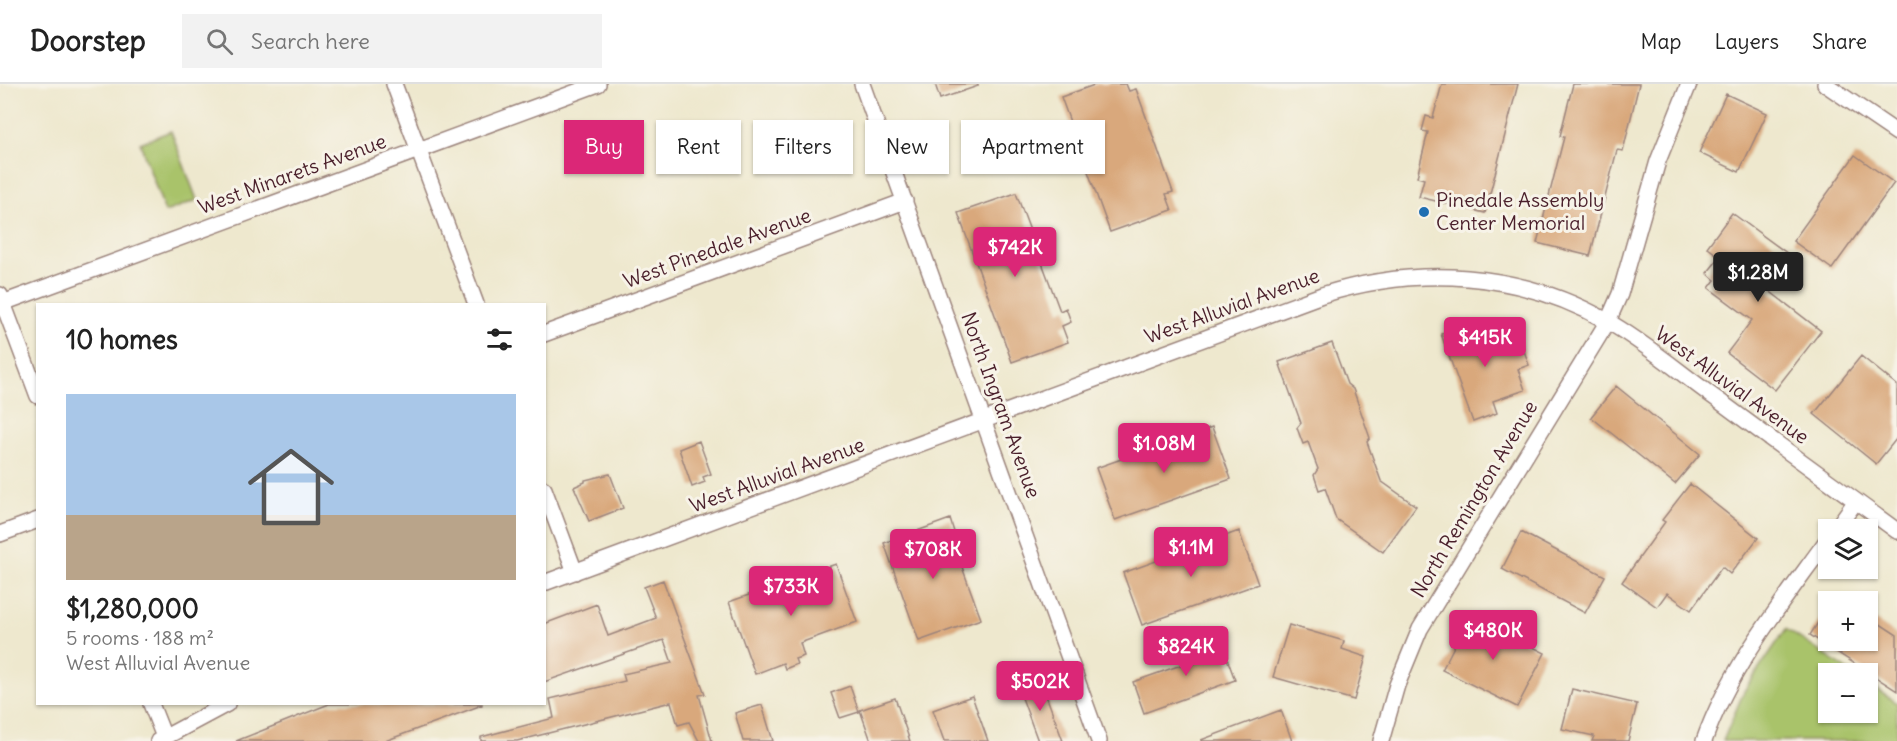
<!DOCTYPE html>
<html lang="en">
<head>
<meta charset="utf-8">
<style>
	body { margin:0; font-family:Delius,sans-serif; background:#f2f2f2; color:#222; height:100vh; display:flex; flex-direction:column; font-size:22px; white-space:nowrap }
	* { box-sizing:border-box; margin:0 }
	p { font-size:20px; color:#767676 }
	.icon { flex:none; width:33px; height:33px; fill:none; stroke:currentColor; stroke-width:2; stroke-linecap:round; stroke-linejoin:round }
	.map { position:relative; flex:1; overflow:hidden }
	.panel { position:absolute; left:36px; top:219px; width:510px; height:402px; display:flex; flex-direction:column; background:#fff; border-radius:0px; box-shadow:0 2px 4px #0004 }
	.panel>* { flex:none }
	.top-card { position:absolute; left:564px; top:36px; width:570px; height:54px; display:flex; gap:12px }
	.fabs { position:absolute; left:1818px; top:435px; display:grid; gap:12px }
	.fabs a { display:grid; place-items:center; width:60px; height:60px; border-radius:0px; background:#fff; box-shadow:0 2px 4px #0004; font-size:30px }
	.price { position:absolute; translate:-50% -51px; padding:0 14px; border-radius:6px; background:#db2777; color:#fff; font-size:20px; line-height:39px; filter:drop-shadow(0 2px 3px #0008) }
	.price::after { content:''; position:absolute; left:50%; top:36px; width:18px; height:14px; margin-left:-9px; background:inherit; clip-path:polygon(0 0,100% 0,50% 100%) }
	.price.selected { background:#222; color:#fff }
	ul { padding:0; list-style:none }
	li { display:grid; align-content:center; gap:12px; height:318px; padding:0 30px }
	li+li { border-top:2px solid #e0e0e0 }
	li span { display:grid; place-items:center; height:186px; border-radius:0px; color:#555 }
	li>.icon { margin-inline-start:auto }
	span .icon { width:108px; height:108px; fill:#fffc; stroke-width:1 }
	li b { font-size:26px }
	h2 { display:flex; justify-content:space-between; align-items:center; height:72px; padding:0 30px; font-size:26px }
	.pill { padding:0 21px; border-radius:0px; background:#fff; box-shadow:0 2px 4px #0004; font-size:21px; line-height:54px }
	.pill.selected { background:#db2777; color:#fff }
	header { display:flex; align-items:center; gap:36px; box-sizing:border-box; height:84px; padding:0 30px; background:#fff; border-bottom:2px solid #e0e0e0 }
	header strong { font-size:28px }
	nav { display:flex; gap:33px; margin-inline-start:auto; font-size:21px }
	.search { width:420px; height:54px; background:#f2f2f2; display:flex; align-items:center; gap:15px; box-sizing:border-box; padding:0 21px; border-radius:0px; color:#767676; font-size:22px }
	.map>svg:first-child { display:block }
	.green { fill:#a9c36a; stroke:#7a714a; stroke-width:1.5 }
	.building { fill:#d9a87c }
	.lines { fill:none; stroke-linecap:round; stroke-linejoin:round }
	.minor-casing { stroke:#9c847c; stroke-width:18 }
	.minor { stroke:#fff; stroke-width:15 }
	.poi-dot { fill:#1f6fb2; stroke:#f7f3e8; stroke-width:2 }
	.labels { text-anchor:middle; stroke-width:6; stroke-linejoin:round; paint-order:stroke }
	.street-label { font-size:20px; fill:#4a1f2b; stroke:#f7f3e8 }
	.poi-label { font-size:20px; fill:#4a1f2b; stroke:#f7f3e8; text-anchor:start }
</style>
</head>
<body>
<header>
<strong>Doorstep</strong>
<div class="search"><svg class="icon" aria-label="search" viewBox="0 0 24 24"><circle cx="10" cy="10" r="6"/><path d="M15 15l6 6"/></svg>Search here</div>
<nav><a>Map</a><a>Layers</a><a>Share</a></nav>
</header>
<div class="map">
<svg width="1897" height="657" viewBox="0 0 1897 657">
	<rect width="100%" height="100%" fill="#f7f3e8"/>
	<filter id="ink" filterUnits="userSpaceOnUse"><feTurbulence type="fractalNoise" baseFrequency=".0167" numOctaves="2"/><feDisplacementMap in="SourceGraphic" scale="12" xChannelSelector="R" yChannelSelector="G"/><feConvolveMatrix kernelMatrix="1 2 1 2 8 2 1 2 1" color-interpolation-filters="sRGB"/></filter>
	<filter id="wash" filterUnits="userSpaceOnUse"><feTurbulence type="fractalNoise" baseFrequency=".008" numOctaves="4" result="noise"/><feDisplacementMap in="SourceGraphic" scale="24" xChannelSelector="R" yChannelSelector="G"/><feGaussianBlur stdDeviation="1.35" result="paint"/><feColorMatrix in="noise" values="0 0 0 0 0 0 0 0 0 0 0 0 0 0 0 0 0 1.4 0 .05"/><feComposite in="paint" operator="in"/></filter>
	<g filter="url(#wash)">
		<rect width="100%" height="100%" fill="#eee8ce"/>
		<!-- green -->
		<path class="green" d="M171,47L197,116L165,128L140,59Z
			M1786,545L1852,589L1828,590V628H1868V600L1897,619V657H1723L1744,607Z"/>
		<g id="blocks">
			<!-- building -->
			<path class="building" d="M935,0H978V2L940,15Z
				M1097,0H1126L1129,7L1136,5L1173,108L1166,110L1172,126L1110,148L1061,13Z
				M1442,0H1518L1485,129L1419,113L1424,95L1417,93L1428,48L1422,47L1426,32L1433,34Z
				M1573,0H1639L1623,67L1617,66L1590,172L1537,159L1564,53L1560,52Z
				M1726,10L1767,29L1739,88L1699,69Z
				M1855,71L1894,99L1832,185L1793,157Z
				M1016,109L1060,227L1066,224L1071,238L1062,242L1068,258L1012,278L958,129Z
				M1732,129L1788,170L1763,202L1821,247L1775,306L1727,269L1752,236L1709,204L1715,196L1707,189L1720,173L1707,163Z
				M1466,241L1469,252L1494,243L1497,250L1505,247L1510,261L1521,258L1529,281L1518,285L1525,306L1493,317L1497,329L1473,338L1441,250Z
				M1332,259L1347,300L1353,305L1370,354L1367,358L1381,397L1416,422L1383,468L1336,435L1325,404L1319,406L1314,391L1318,385L1308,358L1303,360L1297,344L1301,339L1279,278Z
				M1861,272L1897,301V354L1876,380L1814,330Z
				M1616,302L1700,370L1675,400L1591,333Z
				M1212,343L1231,395L1115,436L1096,384Z
				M699,357L711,390L703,393L705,398L692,403L679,365Z
				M610,390L623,424L589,437L574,403L585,398V396Z
				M1690,400L1758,454L1730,490L1722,483L1691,526L1667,509L1657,523L1622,498L1665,438L1662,436Z
				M950,435L954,448L950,450L981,535L919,557L884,459Z
				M1239,447L1258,500L1142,541L1123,489Z
				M1521,448L1605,492L1585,529L1502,485Z
				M836,480L857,538L800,559L804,572L795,575L797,580L785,585L783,579L755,590L729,518Z
				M663,496L705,610L699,611L712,657H699L689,638L678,641L671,618L517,657H481V653L554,634L550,615L625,597L623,590L672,579L664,556L544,598V540L597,520L608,552L656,534L644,503Z
				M1828,523V556H1868V532L1897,551V607L1810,551Z
				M1470,531L1545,569L1517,623L1442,586Z
				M1289,541L1344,557L1342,565L1366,573L1354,616L1273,593Z
				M1220,555L1235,596L1144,629L1133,598L1184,580L1180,569Z
				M1040,595L1063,657H1038L1018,603Z
				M850,602L859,628L840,634L831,609Z
				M1572,605L1637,620L1628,657H1592L1594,652L1562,645Z
				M972,612L988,657H944L933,626Z
				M895,614L910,657H871L860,626Z
				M329,620H482V621L385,657H236Z
				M762,621L773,657H743L735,629Z
				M1281,626L1292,657H1201V656Z"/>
		</g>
	</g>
	<g filter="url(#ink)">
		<use href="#blocks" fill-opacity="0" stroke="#9c847c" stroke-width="1.5"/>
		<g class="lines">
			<!-- minor casing -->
			<g class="minor-casing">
				<path id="minor" d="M394,0L476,220
					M862,0L1099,657
					M1825,0L1897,49
					M0,211L38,312
					M0,220L598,0
					M544,250L905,117
					M544,405L575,488
					M1835,446L1856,417
					M0,450L38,436
					M544,499L1322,211C1418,181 1519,187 1607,237C1646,259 1681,290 1718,316C1777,360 1837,403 1897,447
					M151,620L164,653
					M158,657L227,620
					M1381,657L1397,601L1420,545L1608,237L1620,210L1658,77L1689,0
					M1704,657C1731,581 1782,519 1828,455"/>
			</g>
			<!-- minor -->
			<use href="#minor" class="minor"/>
		</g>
	</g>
	<!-- markers -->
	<circle class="poi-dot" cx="1424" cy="128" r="6"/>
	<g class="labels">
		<!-- street labels -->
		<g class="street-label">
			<text transform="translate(292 90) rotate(-20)" y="7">West Minarets Avenue</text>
			<text transform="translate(717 164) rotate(-20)" y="7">West Pinedale Avenue</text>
			<text transform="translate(1232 222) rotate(-20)" y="7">West Alluvial Avenue</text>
			<text transform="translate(1732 301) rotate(36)" y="7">West Alluvial Avenue</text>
			<text transform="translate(1001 321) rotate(70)" y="7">North Ingram Avenue</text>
			<text transform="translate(777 391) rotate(-20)" y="7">West Alluvial Avenue</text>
			<text transform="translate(1474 415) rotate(-59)" y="7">North Remington Avenue</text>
		</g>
		<!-- poi labels -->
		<g class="poi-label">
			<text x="1436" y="123">Pinedale Assembly<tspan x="1436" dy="23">Center Memorial</tspan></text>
		</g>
	</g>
</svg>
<div class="fabs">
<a><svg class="icon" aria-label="layers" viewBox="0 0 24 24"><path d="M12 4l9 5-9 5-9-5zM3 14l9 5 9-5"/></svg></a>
<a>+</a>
<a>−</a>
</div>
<b class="price" style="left:1015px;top:194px">$742K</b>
<b class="price selected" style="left:1758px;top:219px">$1.28M</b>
<b class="price" style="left:1485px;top:284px">$415K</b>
<b class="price" style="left:1164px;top:390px">$1.08M</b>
<b class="price" style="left:1191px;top:494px">$1.1M</b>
<b class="price" style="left:933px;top:496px">$708K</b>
<b class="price" style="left:791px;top:533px">$733K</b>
<b class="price" style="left:1493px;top:577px">$480K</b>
<b class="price" style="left:1186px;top:593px">$824K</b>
<b class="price" style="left:1040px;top:628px">$502K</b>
<div class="top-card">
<a class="pill selected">Buy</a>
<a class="pill">Rent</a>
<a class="pill">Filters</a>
<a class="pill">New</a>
<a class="pill">Apartment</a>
</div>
<section class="panel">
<h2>10 homes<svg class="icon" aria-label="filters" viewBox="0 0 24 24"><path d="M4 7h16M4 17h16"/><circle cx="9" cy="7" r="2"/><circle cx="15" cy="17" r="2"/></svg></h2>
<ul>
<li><span style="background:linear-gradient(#a9c7e8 65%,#b9a48a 0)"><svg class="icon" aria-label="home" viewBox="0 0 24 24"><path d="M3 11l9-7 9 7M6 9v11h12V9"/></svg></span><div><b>$1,280,000</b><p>5 rooms · 188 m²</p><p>West Alluvial Avenue</p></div></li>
</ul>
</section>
</div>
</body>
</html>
